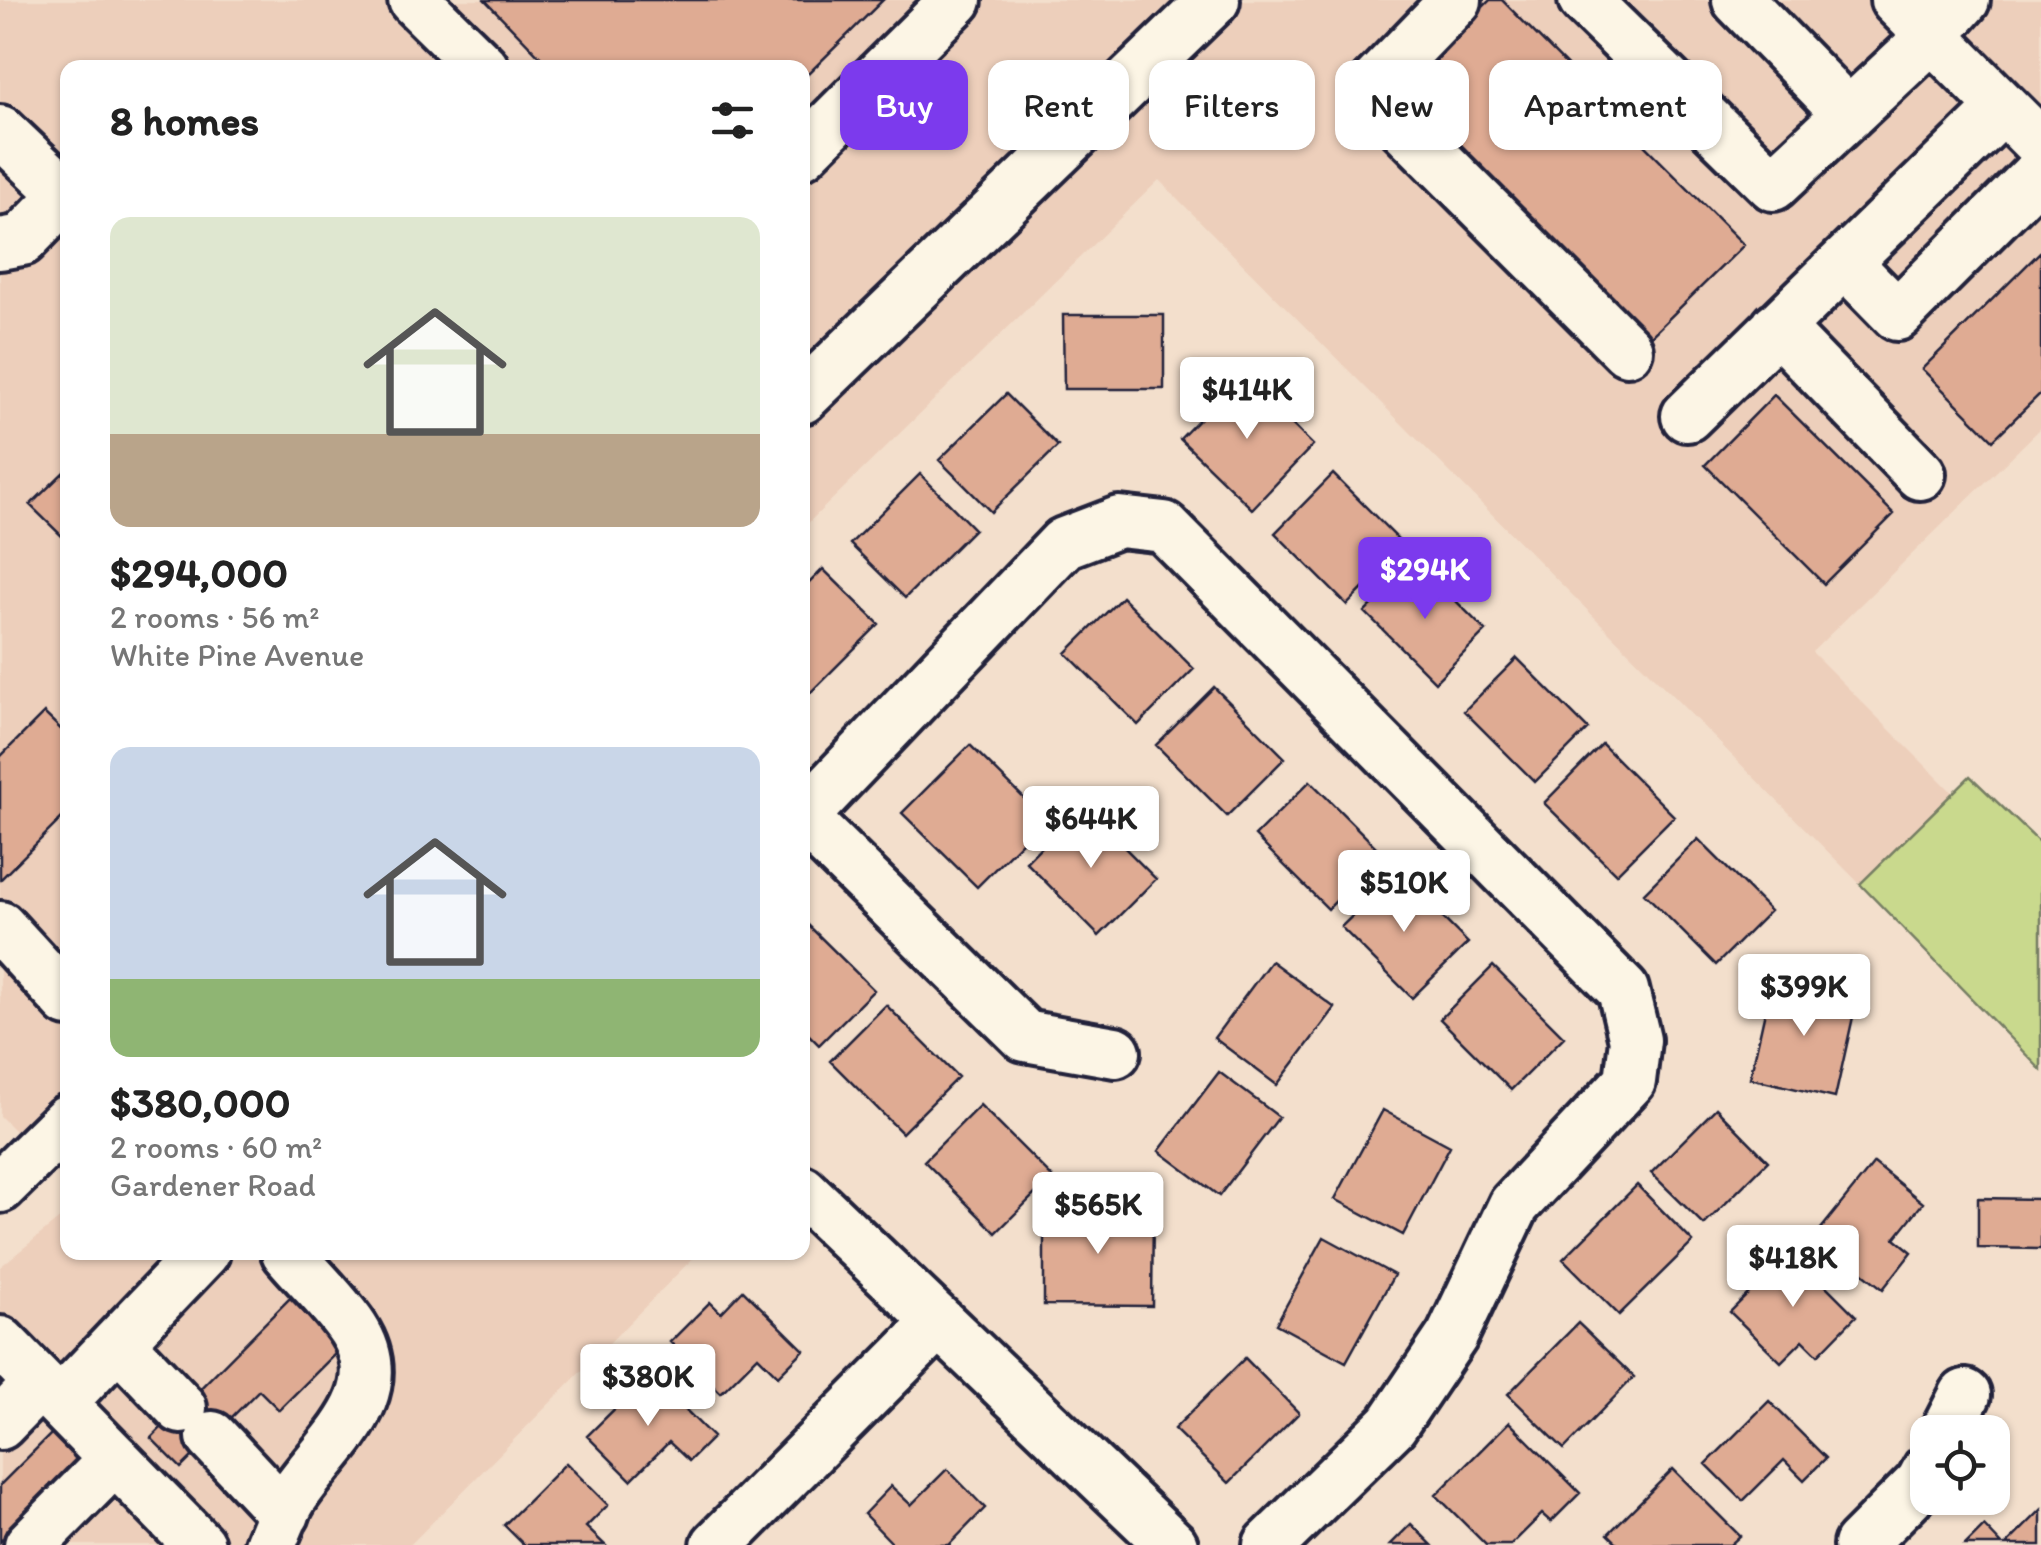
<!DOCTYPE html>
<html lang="en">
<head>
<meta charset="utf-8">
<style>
	body { margin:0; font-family:Itim,sans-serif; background:#f2f2f2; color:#222; height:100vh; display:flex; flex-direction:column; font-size:38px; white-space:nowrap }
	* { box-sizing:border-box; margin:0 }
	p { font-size:32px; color:#767676 }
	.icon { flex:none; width:55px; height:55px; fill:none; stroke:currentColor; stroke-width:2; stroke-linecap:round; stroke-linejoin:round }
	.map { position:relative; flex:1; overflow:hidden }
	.side { position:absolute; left:60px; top:60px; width:750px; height:1200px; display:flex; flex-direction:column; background:#fff; border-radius:20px; box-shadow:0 2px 8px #0004 }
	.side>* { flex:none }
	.top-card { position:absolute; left:840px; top:60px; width:950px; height:90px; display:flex; gap:20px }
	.buttons { position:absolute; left:1910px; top:1415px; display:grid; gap:20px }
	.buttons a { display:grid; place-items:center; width:100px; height:100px; border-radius:20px; background:#fff; box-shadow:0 2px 8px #0004; font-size:50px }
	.price { position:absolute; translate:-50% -85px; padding:0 22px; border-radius:10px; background:#fff; color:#222; font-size:32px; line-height:65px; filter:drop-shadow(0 2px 5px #0008) }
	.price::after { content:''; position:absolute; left:50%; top:60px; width:30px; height:22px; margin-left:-15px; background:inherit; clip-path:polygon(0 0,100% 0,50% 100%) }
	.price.selected { background:#7c3aed; color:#fff }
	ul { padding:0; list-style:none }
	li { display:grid; align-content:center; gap:20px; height:530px; padding:0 50px }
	li span { display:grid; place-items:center; height:310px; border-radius:20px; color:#555 }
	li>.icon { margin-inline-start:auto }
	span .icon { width:180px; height:180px; fill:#fffc; stroke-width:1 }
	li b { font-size:42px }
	h2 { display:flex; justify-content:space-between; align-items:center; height:120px; padding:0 50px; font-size:42px }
	.chip { padding:0 35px; border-radius:20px; background:#fff; box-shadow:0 2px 8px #0004; font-size:35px; line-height:90px }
	.chip.selected { background:#7c3aed; color:#fff }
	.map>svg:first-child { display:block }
	.built { fill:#edcfbb }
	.green { fill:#c9d98d; stroke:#767e64; stroke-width:2.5 }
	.building { fill:#dfab93; stroke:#22223b; stroke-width:2.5 }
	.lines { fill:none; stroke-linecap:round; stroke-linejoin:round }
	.minor-casing { stroke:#22223b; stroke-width:58 }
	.minor { stroke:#fcf5e5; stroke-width:50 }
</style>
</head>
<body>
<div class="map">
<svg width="2041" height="1545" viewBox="0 0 2041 1545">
	<rect width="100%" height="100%" fill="#f3dfcc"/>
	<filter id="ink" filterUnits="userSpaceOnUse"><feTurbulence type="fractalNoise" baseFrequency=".01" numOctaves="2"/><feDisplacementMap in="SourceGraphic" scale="20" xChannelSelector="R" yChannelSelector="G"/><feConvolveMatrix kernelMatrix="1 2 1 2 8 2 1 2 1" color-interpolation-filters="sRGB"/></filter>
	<g filter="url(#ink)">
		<!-- built -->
		<path class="built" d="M0,0H1188L803,373L802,68H68V1095L23,1139L0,1116Z
			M1240,0H2041V428L1812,652L1953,793L1860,884L1159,180L803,528V423Z
			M67,1213L68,1252L698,1253L410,1545H0V1267Z"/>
		<!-- green -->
		<path class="green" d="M1970,776L2041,844V1070L1860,884Z"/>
		<!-- building -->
		<path class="building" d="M485,0H883L802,80V68H551Z
			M1490,0H1502L1602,101L1626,77L1661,112L1636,137L1744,245L1643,344L1395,94Z
			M2041,251V393L1993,440L1922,369Z
			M1063,315H1164V389H1064Z
			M1242,375L1313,445L1252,509L1180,439Z
			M1006,394L1058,446L991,512L939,460Z
			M1774,395L1894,514L1824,584L1705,465Z
			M68,468V542L30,505Z
			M920,474L974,529L905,598L850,544Z
			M1333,474L1405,546L1347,605L1275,533Z
			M1416,561L1486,631L1435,682L1365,612Z
			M823,569L879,624L808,695L802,689V590Z
			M1122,597L1194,669L1138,725L1066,653Z
			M1517,658L1588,729L1535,782L1464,711Z
			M1214,687L1285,758L1227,816L1156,745Z
			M44,713L68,736V812L0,880V757Z
			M1602,744L1674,816L1616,874L1544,803Z
			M970,745L1045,819L977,887L902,813Z
			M1310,781L1383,854L1328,909L1255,836Z
			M1082,805L1156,879L1099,936L1026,862Z
			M1698,839L1770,911L1716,965L1644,893Z
			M1397,872L1468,943L1412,998L1341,927Z
			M802,919L874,990L819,1045L802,1028Z
			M1271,961L1335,1008L1277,1085L1214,1038Z
			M1493,966L1564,1037L1511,1090L1440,1019Z
			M1772,980L1857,999L1835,1098L1750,1078Z
			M886,1005L958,1077L902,1133L830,1061Z
			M1219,1072L1279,1117L1219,1196L1159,1151Z
			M980,1105L1052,1177L996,1233L924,1161Z
			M1716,1108L1768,1161L1704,1225L1651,1173Z
			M1383,1110L1450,1146L1403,1235L1335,1199Z
			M1874,1163L1923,1203L1895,1238L1912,1252L1883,1289L1816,1235Z
			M1637,1185L1693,1242L1619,1315L1563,1259Z
			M1978,1198L2041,1199V1249L1978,1248Z
			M1044,1209L1153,1210L1152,1306L1044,1305Z
			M1324,1237L1394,1275L1346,1362L1276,1324Z
			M1791,1251L1856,1316L1818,1355L1803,1340L1781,1362L1730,1312Z
			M743,1290L804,1350L778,1376L758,1356L721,1393L670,1342L710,1302L721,1313Z
			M290,1298L340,1349L279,1410L259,1390L181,1468L151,1438Z
			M1578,1323L1634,1377L1564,1449L1508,1394Z
			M1245,1358L1299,1413L1229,1483L1174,1429Z
			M650,1374L713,1437L689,1461L669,1442L631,1480L587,1436Z
			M1769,1401L1826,1458L1804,1480L1784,1460L1743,1501L1706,1464Z
			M1509,1422L1580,1493L1551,1522L1542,1514L1511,1545H1486L1436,1495Z
			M53,1432L81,1460L0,1542V1485Z
			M566,1463L608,1505L586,1527L605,1545H524L504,1525Z
			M947,1469L985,1508L949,1545H894L864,1514L891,1486L911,1505Z
			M1673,1469L1740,1536L1730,1545H1619L1608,1534Z
			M2041,1510V1545H2006Z
			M1411,1524L1432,1545H1390Z
			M1984,1526L2002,1545H1965Z"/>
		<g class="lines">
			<!-- minor casing -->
			<g class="minor-casing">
				<path id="minor" d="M414,0L483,68
					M1456,0L1368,91L1627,350
					M1584,0L1773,185L1932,36L1964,0
					M1738,0L1849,114
					M1896,0L2041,145
					M0,131L68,196
					M802,153L956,0
					M0,244L22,240L66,195
					M1845,262L1897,315L2041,171
					M1777,327L1920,474
					M802,398L1214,0
					M1687,416L2003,108
					M802,817L1064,543L1119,522L1164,527L1623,990L1635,1040L1630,1081L1514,1205L1452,1336L1392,1425L1269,1545
					M802,817L1025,1036L1115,1052
					M0,927L68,1001
					M0,1187L68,1120
					M802,1191L1172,1545
					M0,1342L199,1545
					M118,1342L181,1408
					M60,1403L204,1252
					M0,1424L40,1383
					M1946,1432L1965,1395
					M212,1437L284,1514
					M30,1545L115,1459
					M270,1545C277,1529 283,1511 293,1496C324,1447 397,1397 353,1329C335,1302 308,1277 287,1252
					M717,1545L939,1322
					M1859,1545L1921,1483L1928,1470"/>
			</g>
			<!-- minor -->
			<use href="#minor" class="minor"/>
		</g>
	</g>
</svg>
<div class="buttons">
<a><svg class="icon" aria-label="locate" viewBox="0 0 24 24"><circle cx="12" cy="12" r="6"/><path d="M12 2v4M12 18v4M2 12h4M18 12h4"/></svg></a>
</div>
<b class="price" style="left:1247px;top:442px">$414K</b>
<b class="price selected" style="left:1425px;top:622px">$294K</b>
<b class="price" style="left:1091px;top:871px">$644K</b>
<b class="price" style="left:1404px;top:935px">$510K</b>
<b class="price" style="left:1804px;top:1039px">$399K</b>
<b class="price" style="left:1098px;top:1257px">$565K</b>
<b class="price" style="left:1793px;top:1310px">$418K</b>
<b class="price" style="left:648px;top:1429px">$380K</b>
<div class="top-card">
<a class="chip selected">Buy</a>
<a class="chip">Rent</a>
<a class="chip">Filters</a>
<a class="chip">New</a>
<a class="chip">Apartment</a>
</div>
<section class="side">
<h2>8 homes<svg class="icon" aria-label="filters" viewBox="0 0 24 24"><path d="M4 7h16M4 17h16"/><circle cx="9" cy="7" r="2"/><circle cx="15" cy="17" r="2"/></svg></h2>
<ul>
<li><span style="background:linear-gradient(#dfe7d0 70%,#b9a48a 0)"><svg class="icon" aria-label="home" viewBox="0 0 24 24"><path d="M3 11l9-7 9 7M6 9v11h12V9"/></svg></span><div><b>$294,000</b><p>2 rooms · 56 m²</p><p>White Pine Avenue</p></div></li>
<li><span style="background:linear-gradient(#c9d6e8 75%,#8fb573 0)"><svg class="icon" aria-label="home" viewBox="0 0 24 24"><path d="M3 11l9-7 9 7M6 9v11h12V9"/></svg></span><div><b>$380,000</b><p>2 rooms · 60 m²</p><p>Gardener Road</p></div></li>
</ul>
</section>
</div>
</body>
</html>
